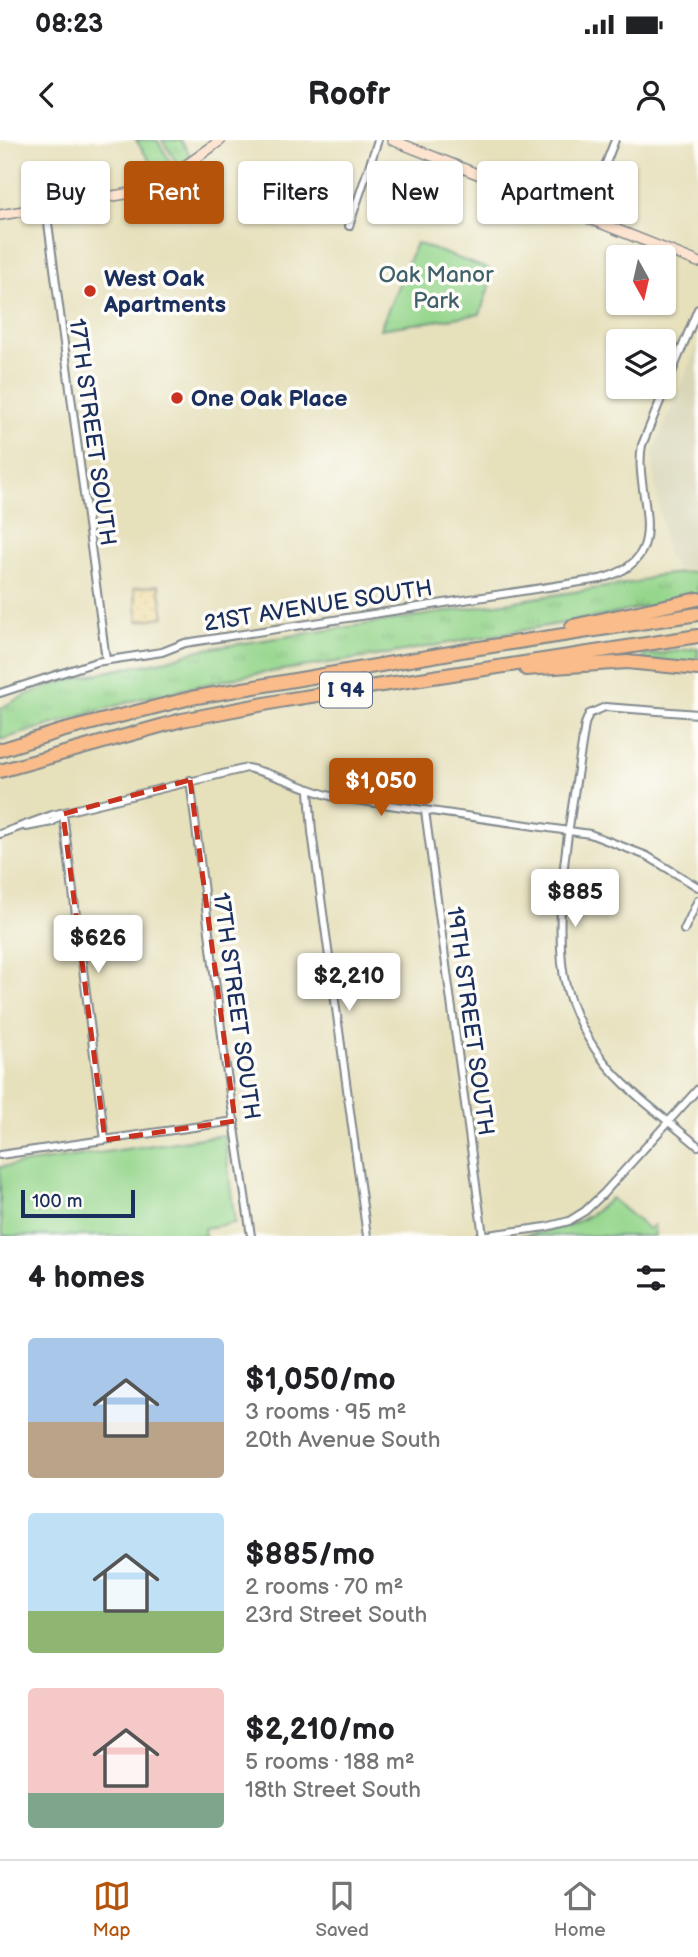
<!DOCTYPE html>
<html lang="en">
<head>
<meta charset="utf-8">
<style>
	body { margin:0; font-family:"Balsamiq Sans",sans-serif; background:#f2f2f2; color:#202124; height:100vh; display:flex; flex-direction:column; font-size:26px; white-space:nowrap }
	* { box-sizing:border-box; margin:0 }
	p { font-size:23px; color:#757577 }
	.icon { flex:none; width:38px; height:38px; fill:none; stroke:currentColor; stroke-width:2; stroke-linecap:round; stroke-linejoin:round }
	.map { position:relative; height:1096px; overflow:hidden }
	.sheet { display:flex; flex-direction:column; background:#fff; flex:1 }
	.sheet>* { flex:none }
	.banner { position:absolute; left:21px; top:21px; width:656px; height:63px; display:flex; gap:14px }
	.needle { width:46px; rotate:172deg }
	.buttons { position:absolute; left:606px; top:105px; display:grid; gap:14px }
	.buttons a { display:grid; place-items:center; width:70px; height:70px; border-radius:7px; background:#fff; box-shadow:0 2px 5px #0004; font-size:35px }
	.scale { position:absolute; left:21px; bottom:18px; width:114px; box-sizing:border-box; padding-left:7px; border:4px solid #1b2f5e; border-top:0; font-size:19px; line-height:24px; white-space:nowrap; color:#1b2f5e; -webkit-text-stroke:5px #fdfcf7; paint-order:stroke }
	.price { position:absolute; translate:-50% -60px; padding:0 16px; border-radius:7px; background:#fff; color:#222; font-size:23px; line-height:46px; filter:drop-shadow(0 2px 4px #0008) }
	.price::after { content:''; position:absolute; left:50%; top:42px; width:21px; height:16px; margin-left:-10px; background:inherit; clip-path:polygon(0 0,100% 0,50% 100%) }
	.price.selected { background:#b45309; color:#fff }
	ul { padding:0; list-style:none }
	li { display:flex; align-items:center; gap:21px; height:175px; padding:0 28px }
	li span { display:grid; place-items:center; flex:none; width:196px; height:140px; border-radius:7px; color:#555 }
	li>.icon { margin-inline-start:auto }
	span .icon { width:84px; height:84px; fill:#fffc; stroke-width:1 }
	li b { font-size:30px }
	h2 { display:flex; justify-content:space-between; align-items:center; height:84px; padding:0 28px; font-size:30px }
	.pill { padding:0 24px; border-radius:7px; background:#fff; box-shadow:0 2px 5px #0004; font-size:24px; line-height:63px }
	.pill.selected { background:#b45309; color:#fff }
	.status { display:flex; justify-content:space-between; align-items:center; height:49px; padding:0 35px; background:#fff; direction:ltr }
	.status svg { height:19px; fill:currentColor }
	header { display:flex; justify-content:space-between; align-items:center; height:91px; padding:0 28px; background:#fff; font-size:32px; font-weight:700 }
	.tab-bar { display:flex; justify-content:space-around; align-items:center; height:98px; border-top:2px solid #e0e0e0; background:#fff; font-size:19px; color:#757577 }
	.tab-bar a { display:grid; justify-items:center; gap:4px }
	.tab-bar .selected { color:#b45309 }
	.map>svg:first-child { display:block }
	.built { fill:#d8d6b7 }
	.grass { fill:url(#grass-tufts); stroke:#588275; stroke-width:2 }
	.sand { fill:url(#sand-dots); stroke:#84847e; stroke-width:2 }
	.green { fill:#95d68c; stroke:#588275; stroke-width:2 }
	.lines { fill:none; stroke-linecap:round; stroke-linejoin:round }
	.street-casing { stroke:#80888c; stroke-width:10 }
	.secondary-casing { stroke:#80888c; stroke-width:12 }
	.highway-casing { stroke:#80888c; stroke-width:16 }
	.street { stroke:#fff; stroke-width:6 }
	.secondary { stroke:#fde4d0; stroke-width:9 }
	.highway { stroke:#f9bc8a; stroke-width:12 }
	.marked { fill:none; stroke:#c8321e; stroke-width:5; stroke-dasharray:14 9; stroke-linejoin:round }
	.poi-dot { fill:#c8321e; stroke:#fdfcf7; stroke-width:2.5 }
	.labels { text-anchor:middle; stroke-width:7; stroke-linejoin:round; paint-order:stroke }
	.shield { fill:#fdfcf7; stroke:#5f6c8c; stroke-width:2 }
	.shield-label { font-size:21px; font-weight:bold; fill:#1b2f5e }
	.park-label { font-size:23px; fill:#40616c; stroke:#fdfcf7 }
	.poi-label { font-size:23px; font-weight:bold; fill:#1b2f5e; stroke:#fdfcf7; text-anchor:start }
	.street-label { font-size:23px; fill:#1b2f5e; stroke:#fdfcf7 }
</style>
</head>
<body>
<div class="status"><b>08:23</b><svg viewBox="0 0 49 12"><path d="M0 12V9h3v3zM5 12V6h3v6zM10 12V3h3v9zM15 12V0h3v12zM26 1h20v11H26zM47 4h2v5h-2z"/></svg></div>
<header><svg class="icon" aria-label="back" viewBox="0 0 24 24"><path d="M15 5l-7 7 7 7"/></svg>Roofr<svg class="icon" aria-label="person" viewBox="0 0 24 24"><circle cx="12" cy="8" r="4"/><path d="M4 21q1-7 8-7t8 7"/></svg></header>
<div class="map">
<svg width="698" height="1096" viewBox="0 0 698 1096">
	<defs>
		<pattern id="grass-tufts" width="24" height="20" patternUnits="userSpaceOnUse" patternTransform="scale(1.75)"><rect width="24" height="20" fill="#95d68c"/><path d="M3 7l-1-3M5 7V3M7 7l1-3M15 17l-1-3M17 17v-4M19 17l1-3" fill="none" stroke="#80b87b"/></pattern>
		<pattern id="sand-dots" width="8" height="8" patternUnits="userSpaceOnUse" patternTransform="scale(1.75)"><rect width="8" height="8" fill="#eeda9e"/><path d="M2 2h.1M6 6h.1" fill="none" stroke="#ccbb8a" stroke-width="1.8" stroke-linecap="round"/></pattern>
	</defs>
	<rect width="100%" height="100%" fill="#fdfcf7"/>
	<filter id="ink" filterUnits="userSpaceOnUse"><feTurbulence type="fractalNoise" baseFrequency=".0143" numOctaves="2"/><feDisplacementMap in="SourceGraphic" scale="14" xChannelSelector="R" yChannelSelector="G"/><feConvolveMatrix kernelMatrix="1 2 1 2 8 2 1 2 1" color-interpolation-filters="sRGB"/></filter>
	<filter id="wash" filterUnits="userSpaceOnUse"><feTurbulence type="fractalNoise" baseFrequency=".00686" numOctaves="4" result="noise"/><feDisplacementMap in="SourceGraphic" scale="28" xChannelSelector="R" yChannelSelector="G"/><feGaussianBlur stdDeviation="1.57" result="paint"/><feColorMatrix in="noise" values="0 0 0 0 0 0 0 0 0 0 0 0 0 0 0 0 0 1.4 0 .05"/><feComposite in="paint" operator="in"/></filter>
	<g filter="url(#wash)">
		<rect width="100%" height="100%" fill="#e6e0bb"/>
		<!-- built -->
		<path class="built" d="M698,204V427L677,430L666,414L653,327L654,310Z"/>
		<!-- grass -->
		<path class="grass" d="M136,0H157L175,29L160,37Z
			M162,0H181L191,17L179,26Z
			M698,431V455L604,476L375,516L243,536L139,559L0,600V569C46,540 105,532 158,522C172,520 186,513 200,510L638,442L654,436Z
			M698,508V526L642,521L643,516Z"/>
		<!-- sand -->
		<path class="sand" d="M159,445L164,477L138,481L134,448Z"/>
		<!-- green -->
		<path class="green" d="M416,103L494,131L480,174L380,189Z
			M224,995L235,1083L204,1088L205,1096H3L0,1072V1027Z
			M611,1058L648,1089L654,1085L655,1096H516C556,1090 582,1087 611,1058Z"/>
	</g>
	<g filter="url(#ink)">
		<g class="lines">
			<!-- street casing -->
			<g class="street-casing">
				<path id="street" d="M46,68L106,520
					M585,77L615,0
					M349,86L378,0
					M0,553L96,522L162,512L185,503L600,439C679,419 632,355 642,305L698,169
					M698,574L605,567L589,574L585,584C574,662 555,744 562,823C565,857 582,893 603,920C626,951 668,980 698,1006
					M190,640L225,920L251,1096
					M309,651L312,692L367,1096
					M425,671L483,1096
					M63,674L105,1000
					M26,687L52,682L61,675
					M0,694L52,675L247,628C277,634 304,649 334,657L590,694L647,716L698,747
					M684,790L698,760
					M0,1015L235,981
					M480,1096L546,1087L569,1081L585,1071L603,1054L698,949"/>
			</g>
			<!-- secondary casing -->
			<g class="secondary-casing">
				<path id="secondary" d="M392,0L698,122
					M0,75L131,53C166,42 192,21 221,0"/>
			</g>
			<!-- highway casing -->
			<g class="highway-casing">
				<path id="highway" d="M572,486L698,459
					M526,529L627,522L698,529
					M0,610L61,591L191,558L473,509L698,474
					M0,631L182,580L285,560L698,496"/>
			</g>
			<!-- street -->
			<use href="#street" class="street"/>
			<!-- secondary -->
			<use href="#secondary" class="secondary"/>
			<!-- highway -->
			<use href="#highway" class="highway"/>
		</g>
	</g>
	<!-- marked area -->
	<path class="marked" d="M190,640L235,981L105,1000L63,674Z"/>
	<!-- markers -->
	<g class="poi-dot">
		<circle cx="90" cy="151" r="7"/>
		<circle cx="177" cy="258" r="7"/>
	</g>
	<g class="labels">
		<!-- shield labels -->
		<rect class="shield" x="320" y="532.5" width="52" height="35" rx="5"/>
		<g class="shield-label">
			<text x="346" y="557">I 94</text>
		</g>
		<!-- park labels -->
		<g class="park-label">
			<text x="436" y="142">Oak Manor<tspan x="436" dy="26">Park</tspan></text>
		</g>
		<!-- poi labels -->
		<g class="poi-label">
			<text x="104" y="146">West Oak<tspan x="104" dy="26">Apartments</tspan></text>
			<text x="191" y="266">One Oak Place</text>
		</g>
		<!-- street labels -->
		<g class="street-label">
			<text transform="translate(93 292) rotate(82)" y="8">17TH STREET SOUTH</text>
			<text transform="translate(318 465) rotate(-9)" y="8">21ST AVENUE SOUTH</text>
			<text transform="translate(237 866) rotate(82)" y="8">17TH STREET SOUTH</text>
			<text transform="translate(471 881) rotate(82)" y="8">19TH STREET SOUTH</text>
		</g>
	</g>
</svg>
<div class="buttons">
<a><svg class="needle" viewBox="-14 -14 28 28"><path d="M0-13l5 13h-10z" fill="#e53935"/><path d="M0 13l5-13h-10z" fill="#757577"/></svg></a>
<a><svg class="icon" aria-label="layers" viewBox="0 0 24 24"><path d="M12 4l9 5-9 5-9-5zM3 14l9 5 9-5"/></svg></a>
</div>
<div class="scale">100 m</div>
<b class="price selected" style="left:381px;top:678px">$1,050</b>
<b class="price" style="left:575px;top:789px">$885</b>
<b class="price" style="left:98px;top:835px">$626</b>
<b class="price" style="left:349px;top:873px">$2,210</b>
<div class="banner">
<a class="pill">Buy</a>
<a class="pill selected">Rent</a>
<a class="pill">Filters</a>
<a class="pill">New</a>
<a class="pill">Apartment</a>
</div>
</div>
<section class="sheet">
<h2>4 homes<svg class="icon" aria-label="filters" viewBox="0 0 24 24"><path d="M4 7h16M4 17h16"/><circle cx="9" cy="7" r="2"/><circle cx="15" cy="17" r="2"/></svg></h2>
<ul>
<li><span style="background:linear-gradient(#a9c7e8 60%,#b9a48a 0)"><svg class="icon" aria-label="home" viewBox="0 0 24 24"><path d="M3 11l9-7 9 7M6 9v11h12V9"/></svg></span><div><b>$1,050/mo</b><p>3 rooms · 95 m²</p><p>20th Avenue South</p></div></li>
<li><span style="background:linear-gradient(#bfe0f5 70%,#8fb573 0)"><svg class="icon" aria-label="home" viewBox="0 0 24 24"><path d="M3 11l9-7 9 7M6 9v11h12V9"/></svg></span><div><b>$885/mo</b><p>2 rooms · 70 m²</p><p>23rd Street South</p></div></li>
<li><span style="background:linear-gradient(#f6c9c9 75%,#7fa58c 0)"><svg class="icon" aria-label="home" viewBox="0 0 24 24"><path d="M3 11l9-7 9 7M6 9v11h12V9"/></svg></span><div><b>$2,210/mo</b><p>5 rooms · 188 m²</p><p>18th Street South</p></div></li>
</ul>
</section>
<nav class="tab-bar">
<a class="selected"><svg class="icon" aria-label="map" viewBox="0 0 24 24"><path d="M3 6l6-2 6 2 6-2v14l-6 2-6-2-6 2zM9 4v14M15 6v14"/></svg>Map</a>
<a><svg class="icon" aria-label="saved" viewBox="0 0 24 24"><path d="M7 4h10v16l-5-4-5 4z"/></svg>Saved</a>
<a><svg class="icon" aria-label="home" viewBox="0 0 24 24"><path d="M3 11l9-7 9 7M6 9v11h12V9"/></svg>Home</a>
</nav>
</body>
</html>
